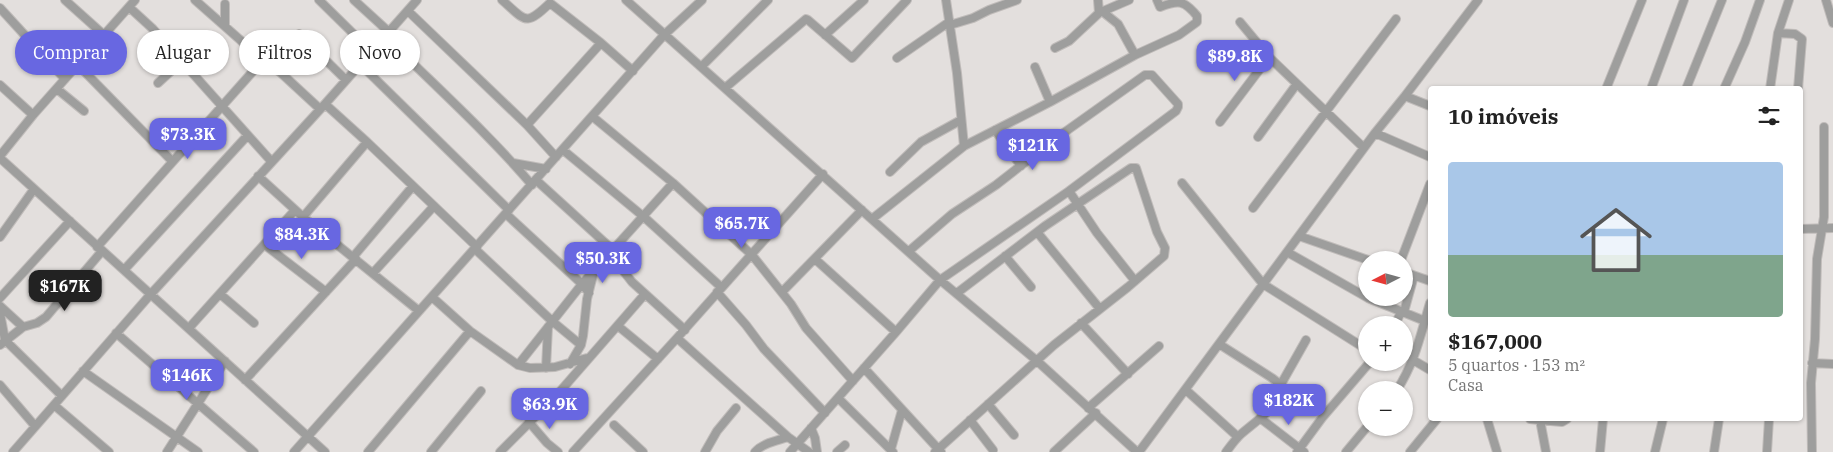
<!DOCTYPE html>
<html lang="pt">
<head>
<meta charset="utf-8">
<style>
	body { margin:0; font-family:"IBM Plex Serif",serif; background:#f6f6f6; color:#222; height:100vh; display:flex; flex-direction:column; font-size:19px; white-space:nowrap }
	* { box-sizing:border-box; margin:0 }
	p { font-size:16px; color:#767676 }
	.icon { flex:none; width:28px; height:28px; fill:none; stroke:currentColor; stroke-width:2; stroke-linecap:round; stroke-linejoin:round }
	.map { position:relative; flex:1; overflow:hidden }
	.drawer { position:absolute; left:1428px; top:86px; width:375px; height:335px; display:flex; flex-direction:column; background:#fff; border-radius:5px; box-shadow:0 1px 4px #0004 }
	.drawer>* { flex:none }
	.hud { position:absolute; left:15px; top:30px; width:475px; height:45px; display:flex; gap:10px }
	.needle { width:32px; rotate:264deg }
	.controls { position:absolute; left:1358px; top:251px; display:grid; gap:10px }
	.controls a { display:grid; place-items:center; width:55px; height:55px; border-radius:50%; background:#fff; box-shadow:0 1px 4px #0004; font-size:25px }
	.price { position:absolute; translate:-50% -42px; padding:0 11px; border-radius:10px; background:#6867e1; color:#fff; font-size:16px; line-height:32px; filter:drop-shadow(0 1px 2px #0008) }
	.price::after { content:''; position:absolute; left:50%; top:30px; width:15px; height:11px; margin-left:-8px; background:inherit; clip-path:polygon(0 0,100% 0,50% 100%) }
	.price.current { background:#222; color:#fff }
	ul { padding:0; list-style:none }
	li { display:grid; align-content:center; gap:10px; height:265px; padding:0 20px }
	li span { display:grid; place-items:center; height:155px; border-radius:5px; color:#555 }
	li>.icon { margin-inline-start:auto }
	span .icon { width:90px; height:90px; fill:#fffc; stroke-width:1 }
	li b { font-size:21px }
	h2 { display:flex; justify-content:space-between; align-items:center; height:60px; padding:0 20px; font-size:21px }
	.chip { padding:0 18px; border-radius:22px; background:#fff; box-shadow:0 1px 4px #0004; font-size:18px; line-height:45px }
	.chip.current { background:#6867e1; color:#fff }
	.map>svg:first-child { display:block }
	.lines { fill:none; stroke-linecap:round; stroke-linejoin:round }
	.minor-casing { stroke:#c0bcba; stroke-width:10 }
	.minor { stroke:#9e9e9d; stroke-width:8 }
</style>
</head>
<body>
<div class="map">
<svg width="1833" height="452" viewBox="0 0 1833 452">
	<rect width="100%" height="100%" fill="#e3dfdd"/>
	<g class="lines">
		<!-- minor casing -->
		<g class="minor-casing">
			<path id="minor" d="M65,0L104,35
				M195,0L263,60L281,73L320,109
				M319,0L371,51
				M354,0L389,32
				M502,0C526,21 525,27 550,3L601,43L633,71
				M626,0L940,280L1036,360L1137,452
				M946,0L957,73L964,146
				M1826,0L1833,23
				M225,4V26
				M129,7L153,29L271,161
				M0,8L65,79
				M408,11L527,125L556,157
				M1101,12L1129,0
				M1103,12L1118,24L1135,55
				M1240,22L1269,57L1364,148
				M950,25L973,18L989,10L1017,0
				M1778,33L1795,34L1802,39L1798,89
				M299,34L346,80
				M825,35L864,0
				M385,36C434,85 487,132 532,185
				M1055,48L1069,41L1099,13L1098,0
				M897,58L949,22
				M360,64L509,210
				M78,65L172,161
				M701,67L768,0
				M1035,67L1050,102
				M158,83L182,61
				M0,85L33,115
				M725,88L806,19L808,20L852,58L907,0
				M57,89L84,111
				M1606,89L1642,0
				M1651,89L1684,0
				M1686,89L1722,0
				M1724,89L1745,42L1760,0
				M1770,89L1778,33L1789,0
				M1405,96L1430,106
				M325,104L367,142L477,247
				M593,117L673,183L752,255L791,304L806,328L853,381
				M1220,122L1269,57
				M527,125L601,43
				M995,130L1021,166
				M1375,133L1430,157
				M1258,137L1296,85
				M563,150L644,217L721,287
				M0,156L33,115L135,0
				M0,158L325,452
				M513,163L546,169
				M890,172L921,142L961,120
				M258,176L303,217L419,311
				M536,180L613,250
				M1182,183L1263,284L1366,349
				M1069,191L1097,233L1135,281
				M1253,208L1396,19
				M506,214L582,284L589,293
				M303,217L367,142
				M872,219L964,146L1050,102L1135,55L1179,35L1197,22V16C1184,0 1179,0 1160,7L1157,0
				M1800,229L1833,228
				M1037,232L1100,309
				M1299,236L1368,260
				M0,237L34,189
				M265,245L326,292
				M97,247L263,60
				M475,249L552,321L581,345
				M1287,252L1368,298L1425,321
				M610,254L632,282L685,330
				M1005,256L1031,287
				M353,257L413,186
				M815,259L896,332
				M1401,260L1430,184
				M124,270L247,136
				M1404,272L1430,281
				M373,273L434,206
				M717,292L746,325L764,349L825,413
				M782,292L862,210
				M220,294L254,323
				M432,297L470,331L518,365L530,368L555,367L587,358
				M0,298L70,221
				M0,306L23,327
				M1404,312L1414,276
				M0,313L5,340L62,396
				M1081,323L1128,374
				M1395,325L1401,312
				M618,326L658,359
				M189,328L295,210
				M116,333L254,452
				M677,338L788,437L809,452
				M1219,344L1272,378C1276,381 1281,384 1281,390C1283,404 1248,427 1239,436C1234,441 1230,447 1226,452
				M0,345L23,327L37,323L46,317L102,251
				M1413,360L1430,370
				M1812,363L1833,364
				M570,364L581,345L583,336L587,299L594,271
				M518,365L582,284L673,183
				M546,368L548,327
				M864,368L941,452
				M83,371L198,452
				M245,380L356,259
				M0,385L35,426
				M1280,386L1306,340
				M1186,390L1238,437
				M1397,390C1416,360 1420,336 1430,303
				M838,398L893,452
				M988,404L1014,435
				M54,405L109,452
				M1088,408L1159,346
				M1260,418L1304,452
				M1487,419L1497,452
				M1530,419L1540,420L1546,452
				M970,420L993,450
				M1540,420L1562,422L1567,419
				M529,422L547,443L558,452
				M614,425L643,452
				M811,428L815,438L817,452
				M891,449L902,410
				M13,452L150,295L325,104L417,0
				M167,452L225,361
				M294,452L664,35L702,0
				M368,452L470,331
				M431,452L481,391
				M500,452L556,396L645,294
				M573,452L677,338L823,174
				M705,452L717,431L736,408
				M755,452C763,443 776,441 788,437
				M790,452L896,332L940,280L1069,191L1176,111L1178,107V104L1152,75H1145L1055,139L996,185L952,214L909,251
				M837,452L845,445
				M935,452L1054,345L1128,287L1164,256L1165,248L1157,232L1136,168H1131L1045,226L957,293
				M1054,452L1096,413
				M1139,452L1375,133L1405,96L1478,0
				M1297,452L1322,418L1370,362
				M1346,452L1366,428
				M1410,452L1437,419
				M1600,452L1603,419
				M1655,452L1663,419
				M1714,452L1719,419
				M1767,452L1769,419
				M1812,452L1811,383L1815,339L1817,259L1824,217V127"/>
		</g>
		<!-- minor -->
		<use href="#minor" class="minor"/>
	</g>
</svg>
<div class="controls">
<a><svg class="needle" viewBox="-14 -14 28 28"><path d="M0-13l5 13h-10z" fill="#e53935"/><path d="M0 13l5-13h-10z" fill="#767676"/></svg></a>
<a>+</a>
<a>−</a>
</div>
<b class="price" style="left:1235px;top:82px">$89.8K</b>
<b class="price" style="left:188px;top:160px">$73.3K</b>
<b class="price" style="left:1033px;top:171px">$121K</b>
<b class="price" style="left:742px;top:249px">$65.7K</b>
<b class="price" style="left:302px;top:260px">$84.3K</b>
<b class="price" style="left:603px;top:284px">$50.3K</b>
<b class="price current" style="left:65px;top:312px">$167K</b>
<b class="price" style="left:187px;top:401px">$146K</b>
<b class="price" style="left:1289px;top:426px">$182K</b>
<b class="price" style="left:550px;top:430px">$63.9K</b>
<div class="hud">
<a class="chip current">Comprar</a>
<a class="chip">Alugar</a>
<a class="chip">Filtros</a>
<a class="chip">Novo</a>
</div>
<section class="drawer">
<h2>10 imóveis<svg class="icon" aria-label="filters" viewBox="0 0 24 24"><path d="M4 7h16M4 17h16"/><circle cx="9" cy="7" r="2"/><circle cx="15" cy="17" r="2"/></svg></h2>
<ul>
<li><span style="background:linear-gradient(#a9c7e8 60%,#7fa58c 0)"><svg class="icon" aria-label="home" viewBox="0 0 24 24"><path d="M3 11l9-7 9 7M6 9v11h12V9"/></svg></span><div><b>$167,000</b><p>5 quartos · 153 m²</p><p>Casa</p></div></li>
</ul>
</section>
</div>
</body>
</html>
